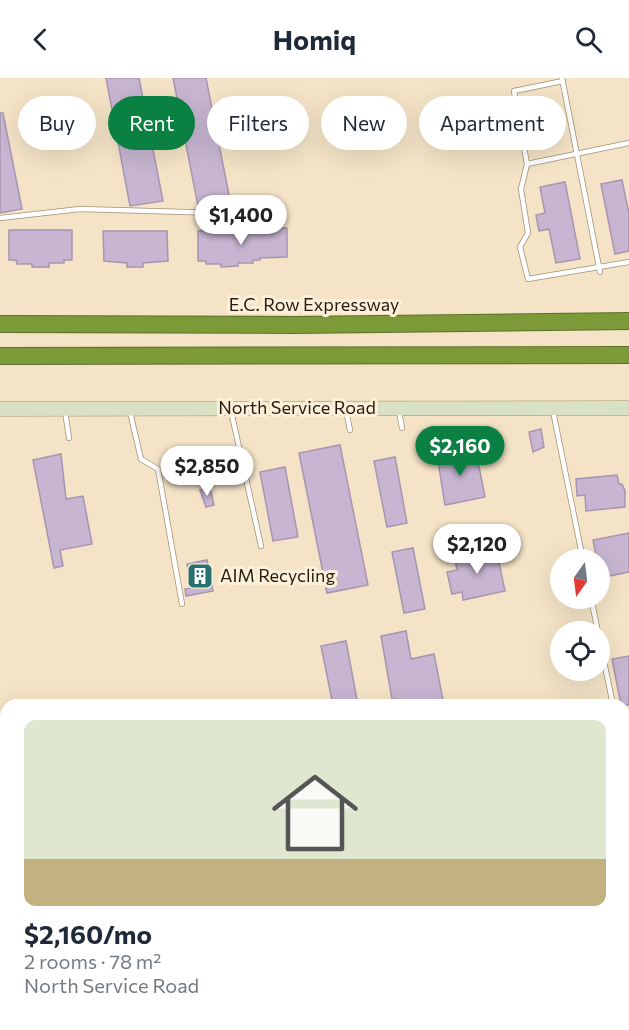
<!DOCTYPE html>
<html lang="en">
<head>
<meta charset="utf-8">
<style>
	body { margin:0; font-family:Commissioner,sans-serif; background:#f6f6f7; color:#1f2937; height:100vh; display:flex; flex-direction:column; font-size:22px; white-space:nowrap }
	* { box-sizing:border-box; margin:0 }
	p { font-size:20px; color:#747a83 }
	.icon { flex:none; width:33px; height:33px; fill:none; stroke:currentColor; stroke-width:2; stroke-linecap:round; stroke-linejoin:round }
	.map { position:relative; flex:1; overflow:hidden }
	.details { position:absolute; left:0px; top:621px; width:630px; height:332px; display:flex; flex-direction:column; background:#fff; border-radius:18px 18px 0 0; box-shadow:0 6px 24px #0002 }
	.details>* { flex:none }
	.hud { position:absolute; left:18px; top:18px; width:594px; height:54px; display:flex; gap:12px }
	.needle { width:39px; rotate:194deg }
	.controls { position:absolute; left:550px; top:471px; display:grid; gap:12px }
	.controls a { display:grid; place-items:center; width:60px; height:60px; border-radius:50%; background:#fff; box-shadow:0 6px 24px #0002; font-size:30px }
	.price { position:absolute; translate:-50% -51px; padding:0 14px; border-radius:21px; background:#fff; color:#222; font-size:20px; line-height:39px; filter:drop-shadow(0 2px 3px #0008) }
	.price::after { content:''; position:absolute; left:50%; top:36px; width:18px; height:14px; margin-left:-9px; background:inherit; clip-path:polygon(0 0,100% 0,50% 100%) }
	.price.on { background:#0b8043; color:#fff }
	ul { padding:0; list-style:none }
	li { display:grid; align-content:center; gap:12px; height:318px; padding:0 24px }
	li+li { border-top:2px solid #e0e1e3 }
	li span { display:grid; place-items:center; height:186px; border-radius:12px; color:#555 }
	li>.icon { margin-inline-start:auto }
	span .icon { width:108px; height:108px; fill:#fffc; stroke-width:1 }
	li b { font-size:26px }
	.pill { padding:0 21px; border-radius:27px; background:#fff; box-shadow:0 6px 24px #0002; font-size:21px; line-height:54px }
	.pill.on { background:#0b8043; color:#fff }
	header { display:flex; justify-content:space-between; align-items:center; height:78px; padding:0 24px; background:#fff; font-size:27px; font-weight:700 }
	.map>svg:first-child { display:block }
	.building { fill:#c7b5d1; stroke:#a795b0; stroke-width:1.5 }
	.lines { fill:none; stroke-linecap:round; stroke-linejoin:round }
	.lane-casing { stroke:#a19176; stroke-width:6 }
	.secondary-casing { stroke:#a19176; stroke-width:15 }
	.highway-casing { stroke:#5e6e2b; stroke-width:18 }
	.lane { stroke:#fff; stroke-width:4.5 }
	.secondary { stroke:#d8e1c3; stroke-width:14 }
	.highway { stroke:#7d9a38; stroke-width:16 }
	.rail-casing { stroke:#6e6453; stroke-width:5 }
	.rail { stroke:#fff1d9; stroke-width:3; stroke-dasharray:9; stroke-linecap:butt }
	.labels { text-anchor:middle; stroke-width:6; stroke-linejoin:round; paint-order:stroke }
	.street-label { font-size:18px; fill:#231d12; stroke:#fff1d9 }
	.poi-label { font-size:18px; fill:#231d12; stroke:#fff1d9; text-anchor:start }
</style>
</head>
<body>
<header><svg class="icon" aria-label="back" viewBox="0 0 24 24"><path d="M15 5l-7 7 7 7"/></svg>Homiq<svg class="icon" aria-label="search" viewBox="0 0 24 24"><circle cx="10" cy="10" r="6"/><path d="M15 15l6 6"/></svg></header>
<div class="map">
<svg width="629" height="952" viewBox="0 0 629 952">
	<rect width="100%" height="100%" fill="#f4e3c6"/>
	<!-- building -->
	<path class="building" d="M106,0H139L163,123L130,128Z
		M173,0H206L230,122L198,128Z
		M0,35H3L22,131L0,135Z
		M622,102L629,136V173L615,176L601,106Z
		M565,104L580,181L556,185L549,151L539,153L536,137L545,135L540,109Z
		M287,150V179L260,180V182H253V185H238V188L221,189V186H206V183H198V153Z
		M9,152H72V182H64V185H49V189H32V186H17L16,182H9Z
		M103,153H167L168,183L143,185V189H127V185L104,183Z
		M541,351L544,369L533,374L529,354Z
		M340,367L368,507L327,515L299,375Z
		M473,370L475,379L477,378L485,419L445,427L437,377Z
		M61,376L66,421L83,418L92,466L60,472L63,488L54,490L33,382Z
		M395,379L407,445L387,449L374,383Z
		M285,389L298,459L273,463L260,394Z
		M617,397L619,406H622L625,413V429L586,433L585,417L577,418L576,401Z
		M210,410L214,427L206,429L200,412Z
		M629,455V494L600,500V482H597L593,462Z
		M495,466L505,513L463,522L462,514L452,516L447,494L457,492L455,481L488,474L487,467Z
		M413,470L425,531L404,535L392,474Z
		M207,482L213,513L186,518L185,511L191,510L187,486Z
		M406,553L411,581L434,576L444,627H393L381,558Z
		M346,563L358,627H333L321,568Z
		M629,578V627H621L612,581Z"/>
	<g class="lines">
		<!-- lane casing -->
		<g class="lane-casing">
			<path id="lane" d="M562,0L600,194
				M563,3L514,13L527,86L521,111L528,155L520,169L528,201L629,184
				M527,86L629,65
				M0,140L80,131L257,136
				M65,333L69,360
				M231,333L261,468
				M346,333L350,352
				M399,333L402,350
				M553,333L583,482
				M130,334L141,381L158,391L182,526
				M591,520L598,554
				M600,564L613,627
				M624,680L628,702"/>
		</g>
		<!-- secondary casing -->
		<g class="secondary-casing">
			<path id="secondary" d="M0,331L629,330"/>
		</g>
		<!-- highway casing -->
		<g class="highway-casing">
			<path id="highway" d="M0,246L294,247L629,243
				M0,278L629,277"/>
		</g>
		<!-- lane -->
		<use href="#lane" class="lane"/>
		<!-- secondary -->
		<use href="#secondary" class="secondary"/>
		<!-- highway -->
		<use href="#highway" class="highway"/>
		<!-- rail casing -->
		<g class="rail-casing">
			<path id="rail" d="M0,699L6,701
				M0,745L6,747
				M624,871L629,873
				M624,918L629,919"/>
		</g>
		<!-- rail -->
		<use href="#rail" class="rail"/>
	</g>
	<!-- icons -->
	<defs>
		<g id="building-square" transform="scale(1.35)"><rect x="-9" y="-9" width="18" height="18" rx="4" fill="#26706e" stroke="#fff1d9"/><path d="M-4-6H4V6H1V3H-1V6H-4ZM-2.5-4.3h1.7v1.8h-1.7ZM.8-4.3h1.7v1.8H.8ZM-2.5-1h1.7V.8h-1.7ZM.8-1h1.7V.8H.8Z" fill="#fff"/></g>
	</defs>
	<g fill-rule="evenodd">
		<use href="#building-square" x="200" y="498"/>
	</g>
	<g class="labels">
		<!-- street labels -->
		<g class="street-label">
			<text x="314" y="233">E.C. Row Expressway</text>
			<text x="297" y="336">North Service Road</text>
		</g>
		<!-- poi labels -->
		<g class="poi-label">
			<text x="220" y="504">AIM Recycling</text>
		</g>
	</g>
</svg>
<div class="controls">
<a><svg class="needle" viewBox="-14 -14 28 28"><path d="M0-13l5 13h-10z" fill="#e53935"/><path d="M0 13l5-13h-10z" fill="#747a83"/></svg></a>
<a><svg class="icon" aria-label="locate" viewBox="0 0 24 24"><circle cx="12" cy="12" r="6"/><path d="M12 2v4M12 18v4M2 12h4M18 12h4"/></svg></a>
</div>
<b class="price" style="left:241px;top:168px">$1,400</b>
<b class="price on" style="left:460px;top:399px">$2,160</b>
<b class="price" style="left:207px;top:419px">$2,850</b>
<b class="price" style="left:477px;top:497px">$2,120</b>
<div class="hud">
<a class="pill">Buy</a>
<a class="pill on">Rent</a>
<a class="pill">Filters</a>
<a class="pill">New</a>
<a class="pill">Apartment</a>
</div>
<section class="details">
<ul>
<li><span style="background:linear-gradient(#dfe7d0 75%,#c2b280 0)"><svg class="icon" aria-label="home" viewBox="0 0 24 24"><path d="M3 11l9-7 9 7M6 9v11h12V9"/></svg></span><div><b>$2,160/mo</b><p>2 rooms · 78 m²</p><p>North Service Road</p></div></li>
</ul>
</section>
</div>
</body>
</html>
